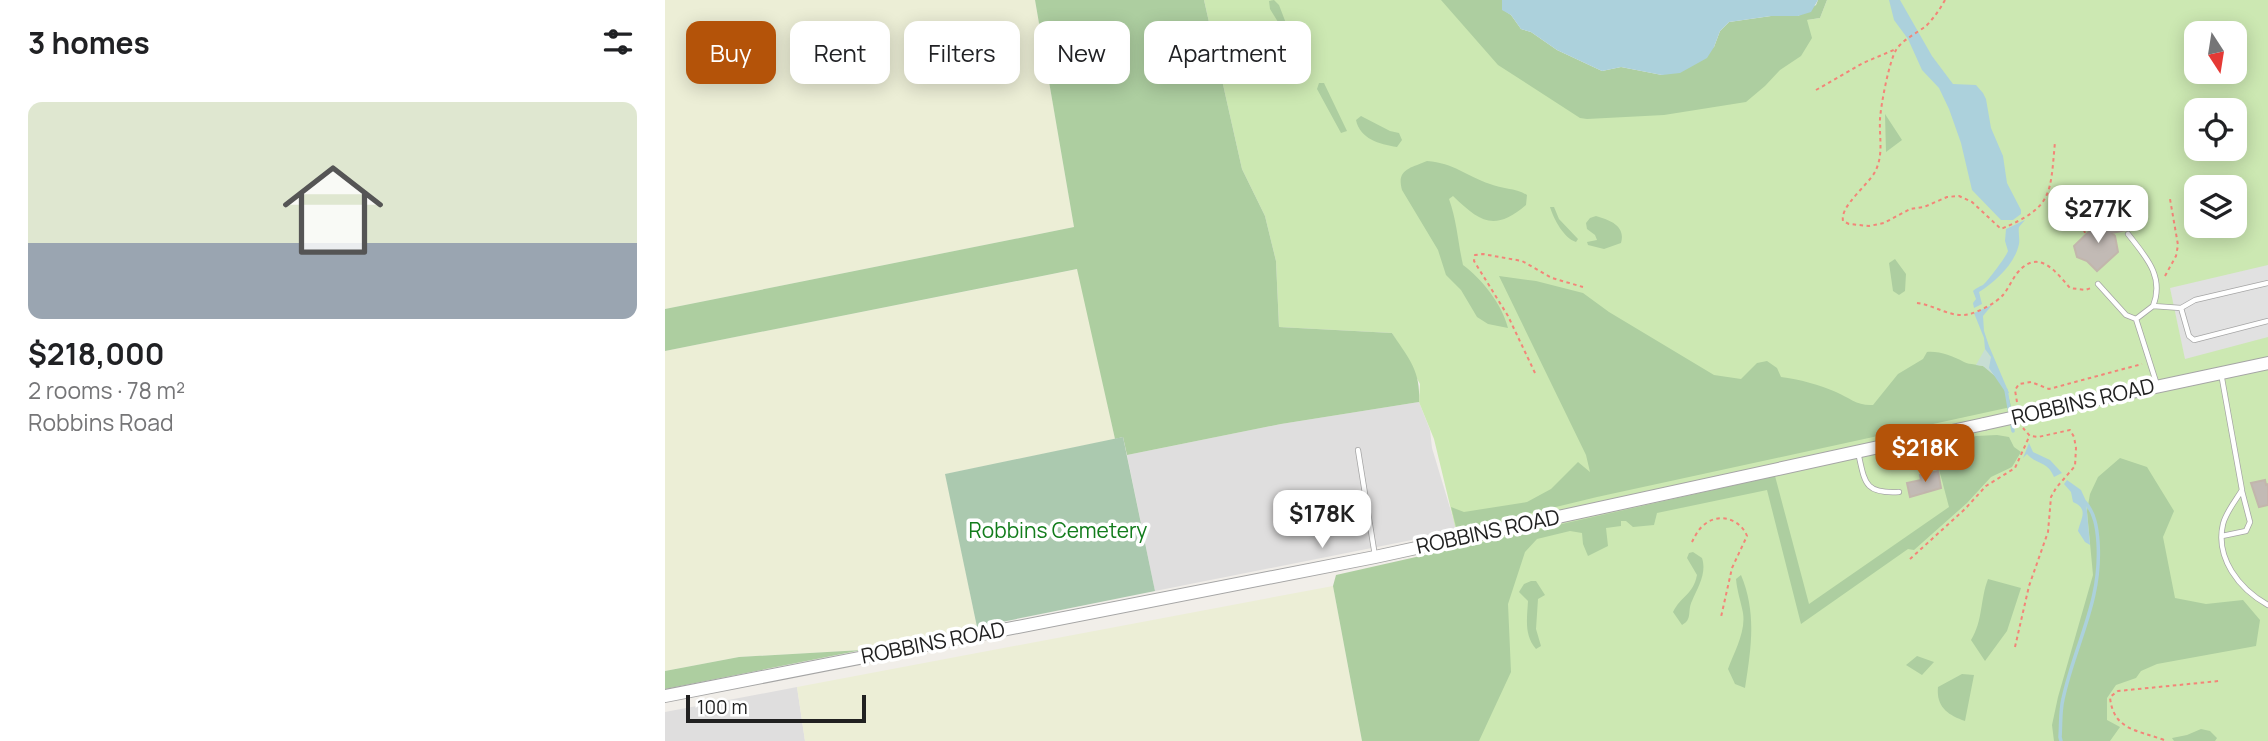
<!DOCTYPE html>
<html lang="en">
<head>
<meta charset="utf-8">
<style>
	body { margin:0; font-family:Manrope,sans-serif; background:#f6f6f6; color:#202124; height:100vh; display:flex; flex-direction:column; font-size:26px; white-space:nowrap }
	* { box-sizing:border-box; margin:0 }
	p { font-size:23px; color:#757577 }
	.icon { flex:none; width:38px; height:38px; fill:none; stroke:currentColor; stroke-width:2; stroke-linecap:round; stroke-linejoin:round }
	.map { position:relative; flex:1; overflow:hidden }
	.drawer { display:flex; flex-direction:column; background:#fff; width:665px }
	.drawer>* { flex:none }
	.banner { position:absolute; left:21px; top:21px; width:665px; height:63px; display:flex; gap:14px }
	.needle { width:46px; rotate:168deg }
	.buttons { position:absolute; left:1519px; top:21px; display:grid; gap:14px }
	.buttons a { display:grid; place-items:center; width:63px; height:63px; border-radius:14px; background:#fff; box-shadow:0 4px 18px #0003; font-size:35px }
	.scale { position:absolute; left:21px; bottom:18px; width:180px; box-sizing:border-box; padding-left:7px; border:4px solid #212121; border-top:0; font-size:19px; line-height:24px; white-space:nowrap; color:#212121; -webkit-text-stroke:5px #fff; paint-order:stroke }
	.price { position:absolute; translate:-50% -60px; padding:0 16px; border-radius:14px; background:#fff; color:#222; font-size:23px; line-height:46px; filter:drop-shadow(0 2px 4px #0008) }
	.price::after { content:''; position:absolute; left:50%; top:42px; width:21px; height:16px; margin-left:-10px; background:inherit; clip-path:polygon(0 0,100% 0,50% 100%) }
	.price.selected { background:#b45309; color:#fff }
	ul { padding:0; list-style:none }
	li { display:grid; align-content:center; gap:14px; height:371px; padding:0 28px }
	li+li { border-top:2px solid #e0e0e0 }
	li span { display:grid; place-items:center; height:217px; border-radius:14px; color:#555 }
	li>.icon { margin-inline-start:auto }
	span .icon { width:126px; height:126px; fill:#fffc; stroke-width:1 }
	li b { font-size:30px }
	h2 { display:flex; justify-content:space-between; align-items:center; height:84px; padding:0 28px; font-size:30px }
	.tag { padding:0 24px; border-radius:14px; background:#fff; box-shadow:0 4px 18px #0003; font-size:24px; line-height:63px }
	.tag.selected { background:#b45309; color:#fff }
	main { display:flex; flex:1; min-height:0 }
	.map>svg:first-child { display:block }
	.residential { fill:#dfdede }
	.farmland { fill:#eceed6 }
	.grass { fill:#cce8b2; fill-rule:evenodd }
	.forest { fill:#adcea0 }
	.wetland { fill:#c7ded3 }
	.cemetery { fill:#abc9af }
	.parking { fill:#e1e1e1 }
	.water { fill:#acd1dc }
	.lines { fill:none; stroke-linecap:round; stroke-linejoin:round }
	.stream { stroke:#acd1dc; stroke-width:3.5 }
	.building { fill:#c2bab5; stroke:#c2b6ac; stroke-width:2 }
	.service-casing { stroke:#a5a5a5; stroke-width:6 }
	.tertiary-casing { stroke:#a5a5a5; stroke-width:14 }
	.path { stroke:#f38578; stroke-width:2; stroke-dasharray:3.5 3.5; stroke-linecap:butt }
	.service { stroke:#fff; stroke-width:4.5 }
	.tertiary { stroke:#fff; stroke-width:12 }
	.tertiary-bridge-casing { stroke:#a5a5a5; stroke-width:14; stroke-linecap:butt }
	.tertiary-bridge { stroke:#fff; stroke-width:12 }
	.labels { text-anchor:middle; stroke-width:7; stroke-linejoin:round; paint-order:stroke }
	.street-label { font-size:21px; fill:#212121; stroke:#fff }
	.park-label { font-size:21px; fill:#127c1b; stroke:#fff }
</style>
</head>
<body>
<main>
<section class="drawer">
<h2>3 homes<svg class="icon" aria-label="filters" viewBox="0 0 24 24"><path d="M4 7h16M4 17h16"/><circle cx="9" cy="7" r="2"/><circle cx="15" cy="17" r="2"/></svg></h2>
<ul>
<li><span style="background:linear-gradient(#dfe7d0 65%,#9aa5b1 0)"><svg class="icon" aria-label="home" viewBox="0 0 24 24"><path d="M3 11l9-7 9 7M6 9v11h12V9"/></svg></span><div><b>$218,000</b><p>2 rooms · 78 m²</p><p>Robbins Road</p></div></li>
</ul>
</section>
<div class="map">
<svg width="1603" height="741" viewBox="0 0 1603 741">
	<rect width="100%" height="100%" fill="#f1eee9"/>
	<!-- residential -->
	<path class="residential" d="M754,402L765,430L767,448L792,531L490,591L462,455L616,424Z
		M132,687L140,741H0V712Z"/>
	<!-- farmland -->
	<path class="farmland" d="M0,0H370L409,227L0,309Z
		M413,269L450,439L281,474L312,627L197,650L74,657L0,671V351Z
		M668,586L697,741H140L132,687Z"/>
	<!-- grass -->
	<path class="grass" d="M539,0H830L832,16L917,76L1010,84L1052,65L1066,32L1155,18L1162,0H1603V741H803L824,667L769,439L754,402L755,384L727,333L614,327L611,261L600,216L577,169ZM1531,33H1570V72H1531ZM1531,110H1570V149H1531ZM1531,187H1570V226H1531Z"/>
	<!-- forest -->
	<path class="forest" d="M370,0H539L577,169L600,216L611,261L614,327L727,333C743,358 756,370 754,402L616,424L462,455L458,437L450,439L412,269L0,351V309L409,227Z
		M609,0L614,5L637,65L631,68L613,22L605,9L604,1Z
		M776,0H837V9L846,15L856,29L866,32L892,50L937,71L956,67L997,75L1049,47L1055,31L1064,22L1106,16H1133L1151,5L1153,0H1162L1155,18L1142,20L1147,38L1136,56L1115,70L1100,86L1081,102L999,115L922,119L915,118L833,65Z
		M654,83H659L682,131L676,133L652,89Z
		M1220,114L1237,140L1221,152Z
		M696,116L725,131L734,133L737,140L732,147C714,144 695,139 691,120Z
		M762,161C789,163 801,176 825,184C837,189 851,188 862,195L861,205C829,232 815,222 788,196L784,199C792,221 793,243 798,265C817,279 837,304 843,328L823,324L812,317L796,290L781,275L773,250L737,190C731,169 746,168 762,161Z
		M885,207H889L894,219L913,239L911,242C899,238 889,220 885,207Z
		M931,216C945,220 961,226 956,243L939,249L923,245L922,242L932,240L930,235L922,229L921,223L925,218Z
		M1230,259L1241,274L1240,291L1234,295L1228,291L1224,263Z
		M834,276L871,281L918,293L944,312L1049,375L1076,379L1092,363L1102,361L1112,368L1116,377C1134,379 1155,385 1171,392C1185,398 1192,406 1208,405L1233,374L1258,359L1262,352C1275,351 1287,356 1299,362C1305,365 1314,364 1320,367C1334,377 1344,392 1346,407L932,497L792,531L786,507L799,512L862,502L886,489L913,462L925,472L921,455Z
		M1332,435L1344,437L1349,447L1356,452L1347,467L1326,477L1302,503L1249,550L1243,549L1136,624L1102,490L992,513L989,525L968,527L961,521H956V526L941,528L943,546L923,556L918,544L917,533L905,531L872,539L860,552L843,604L846,672L814,741H697L668,586L671,575L1110,476L1144,604L1284,507L1271,458L1264,459L1261,448L1311,436Z
		M1455,458L1482,467L1509,511L1498,537L1510,598L1541,604L1578,600L1595,620L1591,646L1492,664L1476,671L1471,678L1451,685L1442,698V720L1455,727L1445,741H1389L1387,725L1393,697L1428,575L1422,511L1425,494L1433,477Z
		M1028,552L1037,558C1042,573 1033,587 1027,601C1022,611 1028,619 1017,625L1008,612C1016,596 1028,595 1032,575L1022,558L1024,553Z
		M1076,575C1092,613 1086,649 1080,688L1070,684L1063,669C1069,652 1081,632 1078,613C1076,602 1072,591 1071,579Z
		M1323,579L1356,588L1342,631L1320,661L1306,640C1318,621 1315,600 1323,579Z
		M866,581H871L880,595L873,599L871,629L876,646L871,649C859,635 862,619 863,601L854,592L859,584Z
		M197,650L0,689V671L74,657Z
		M1252,656L1269,662L1257,675L1241,665Z
		M1297,674L1309,675L1300,721C1283,715 1271,707 1273,687Z
		M1536,729L1545,731L1552,738L1550,741H1509L1507,738L1522,735Z"/>
	<!-- wetland -->
	<path class="wetland" d="M1320,349L1328,361L1327,372L1331,377L1318,366L1311,365Z"/>
	<!-- cemetery -->
	<path class="cemetery" d="M458,437L490,591L312,627L280,474Z"/>
	<!-- parking -->
	<path class="parking" d="M1603,265V337L1520,359L1505,288Z"/>
	<!-- water -->
	<path class="water" d="M837,0H1153L1146,12L1133,16H1106L1064,22L1055,31L1049,47L1042,58L1015,73L997,75L956,67L937,71L892,50L866,32L856,29L846,15L837,10Z
		M1224,0H1235L1267,56L1288,84L1311,85L1318,93L1321,99L1326,128L1338,156L1342,183L1356,210V214L1348,220H1336L1307,190L1296,143L1284,109L1274,88L1257,70L1243,39L1229,20Z
		M1360,220L1354,227C1353,233 1355,238 1354,244C1350,264 1330,282 1314,292L1317,304L1309,308L1308,303L1311,299L1308,291C1311,288 1314,287 1318,285C1322,282 1341,257 1343,251L1340,241L1341,229Z
		M1327,305L1318,316L1319,331L1324,346L1344,393H1341L1324,368L1326,357L1320,349L1319,338L1309,313Z
		M1364,443L1368,452L1385,460L1397,473L1389,477C1383,461 1370,464 1362,454L1358,458Z
		M1402,480L1416,490L1421,501L1425,545L1420,542L1413,531C1416,518 1424,509 1408,502L1406,492L1399,484Z"/>
	<g class="lines">
		<!-- stream -->
		<path class="stream" d="M1341,390L1348,431
			M1396,741L1395,737C1396,724 1395,711 1398,699C1410,643 1437,602 1433,542C1432,528 1430,513 1420,502"/>
	</g>
	<!-- building -->
	<path class="building" d="M1435,221L1461,230L1447,233L1450,236L1453,252L1432,271L1422,261L1412,257L1409,246Z
		M1273,471L1276,488L1245,497L1242,483L1256,480L1255,475Z
		M1600,480L1601,485L1603,484V505L1594,507L1586,483Z"/>
	<g class="lines">
		<!-- service casing -->
		<g class="service-casing">
			<path id="service" d="M1463,234C1480,256 1500,276 1488,306
				M1433,284L1461,315L1471,319
				M1516,308L1524,336L1529,340L1603,321
				M1471,319L1488,306L1516,308L1530,300L1603,283
				M1471,319L1492,385
				M1556,373L1577,490C1571,500 1561,512 1558,524C1550,558 1574,589 1603,605
				M693,450L710,556
				M1193,452C1200,483 1199,494 1234,492
				M1557,536L1581,531L1585,522L1577,491"/>
		</g>
		<!-- tertiary casing -->
		<g class="tertiary-casing">
			<path id="tertiary" d="M1373,412L1603,363
				M0,696L710,557L1319,424"/>
		</g>
		<!-- path -->
		<path class="path" d="M1280,0C1275,9 1269,18 1261,26C1252,33 1237,40 1231,50C1224,62 1216,104 1215,119C1214,138 1219,154 1210,172C1202,186 1175,206 1178,221L1184,224L1204,226L1219,223L1245,209L1259,207L1282,197L1294,196L1307,202L1336,229C1388,207 1385,195 1390,142
			M1151,90L1198,63L1231,49
			M1420,233C1412,213 1427,196 1447,193L1450,197L1456,228
			M1500,276L1511,256L1513,245L1505,199
			M1252,303C1270,305 1287,319 1305,314C1315,311 1331,303 1338,295C1344,288 1347,279 1353,272C1374,248 1391,272 1405,288L1420,290L1426,288
			M870,373L843,316L809,261L810,255L818,254L857,261L887,278L918,287
			M1352,402L1350,390L1354,384L1366,382L1384,389L1477,364
			M1027,542C1030,536 1034,528 1040,524C1055,512 1076,520 1082,536L1067,568L1056,617
			M1245,559L1300,509L1321,486L1350,468L1364,437
			M1350,647L1364,586L1383,532L1386,497L1391,488L1410,466L1411,448L1409,437L1405,430L1373,437L1365,436L1358,428
			M1499,740C1472,730 1448,730 1445,697L1453,691L1554,681"/>
		<!-- service -->
		<use href="#service" class="service"/>
		<!-- tertiary -->
		<use href="#tertiary" class="tertiary"/>
		<!-- tertiary-bridge casing -->
		<g class="tertiary-bridge-casing">
			<path id="tertiary-bridge" d="M1319,424L1373,412"/>
		</g>
		<!-- tertiary-bridge -->
		<use href="#tertiary-bridge" class="tertiary-bridge"/>
	</g>
	<g class="labels">
		<!-- street labels -->
		<g class="street-label">
			<text transform="translate(1418 402) rotate(-13)" y="7">ROBBINS ROAD</text>
			<text transform="translate(823 532) rotate(-12)" y="7">ROBBINS ROAD</text>
			<text transform="translate(268 643) rotate(-11)" y="7">ROBBINS ROAD</text>
		</g>
		<!-- park labels -->
		<g class="park-label">
			<text x="393" y="538">Robbins Cemetery</text>
		</g>
	</g>
</svg>
<div class="buttons">
<a><svg class="needle" viewBox="-14 -14 28 28"><path d="M0-13l5 13h-10z" fill="#e53935"/><path d="M0 13l5-13h-10z" fill="#757577"/></svg></a>
<a><svg class="icon" aria-label="locate" viewBox="0 0 24 24"><circle cx="12" cy="12" r="6"/><path d="M12 2v4M12 18v4M2 12h4M18 12h4"/></svg></a>
<a><svg class="icon" aria-label="layers" viewBox="0 0 24 24"><path d="M12 4l9 5-9 5-9-5zM3 14l9 5 9-5"/></svg></a>
</div>
<div class="scale">100 m</div>
<b class="price" style="left:1433px;top:245px">$277K</b>
<b class="price selected" style="left:1260px;top:484px">$218K</b>
<b class="price" style="left:657px;top:550px">$178K</b>
<div class="banner">
<a class="tag selected">Buy</a>
<a class="tag">Rent</a>
<a class="tag">Filters</a>
<a class="tag">New</a>
<a class="tag">Apartment</a>
</div>
</div>
</main>
</body>
</html>
